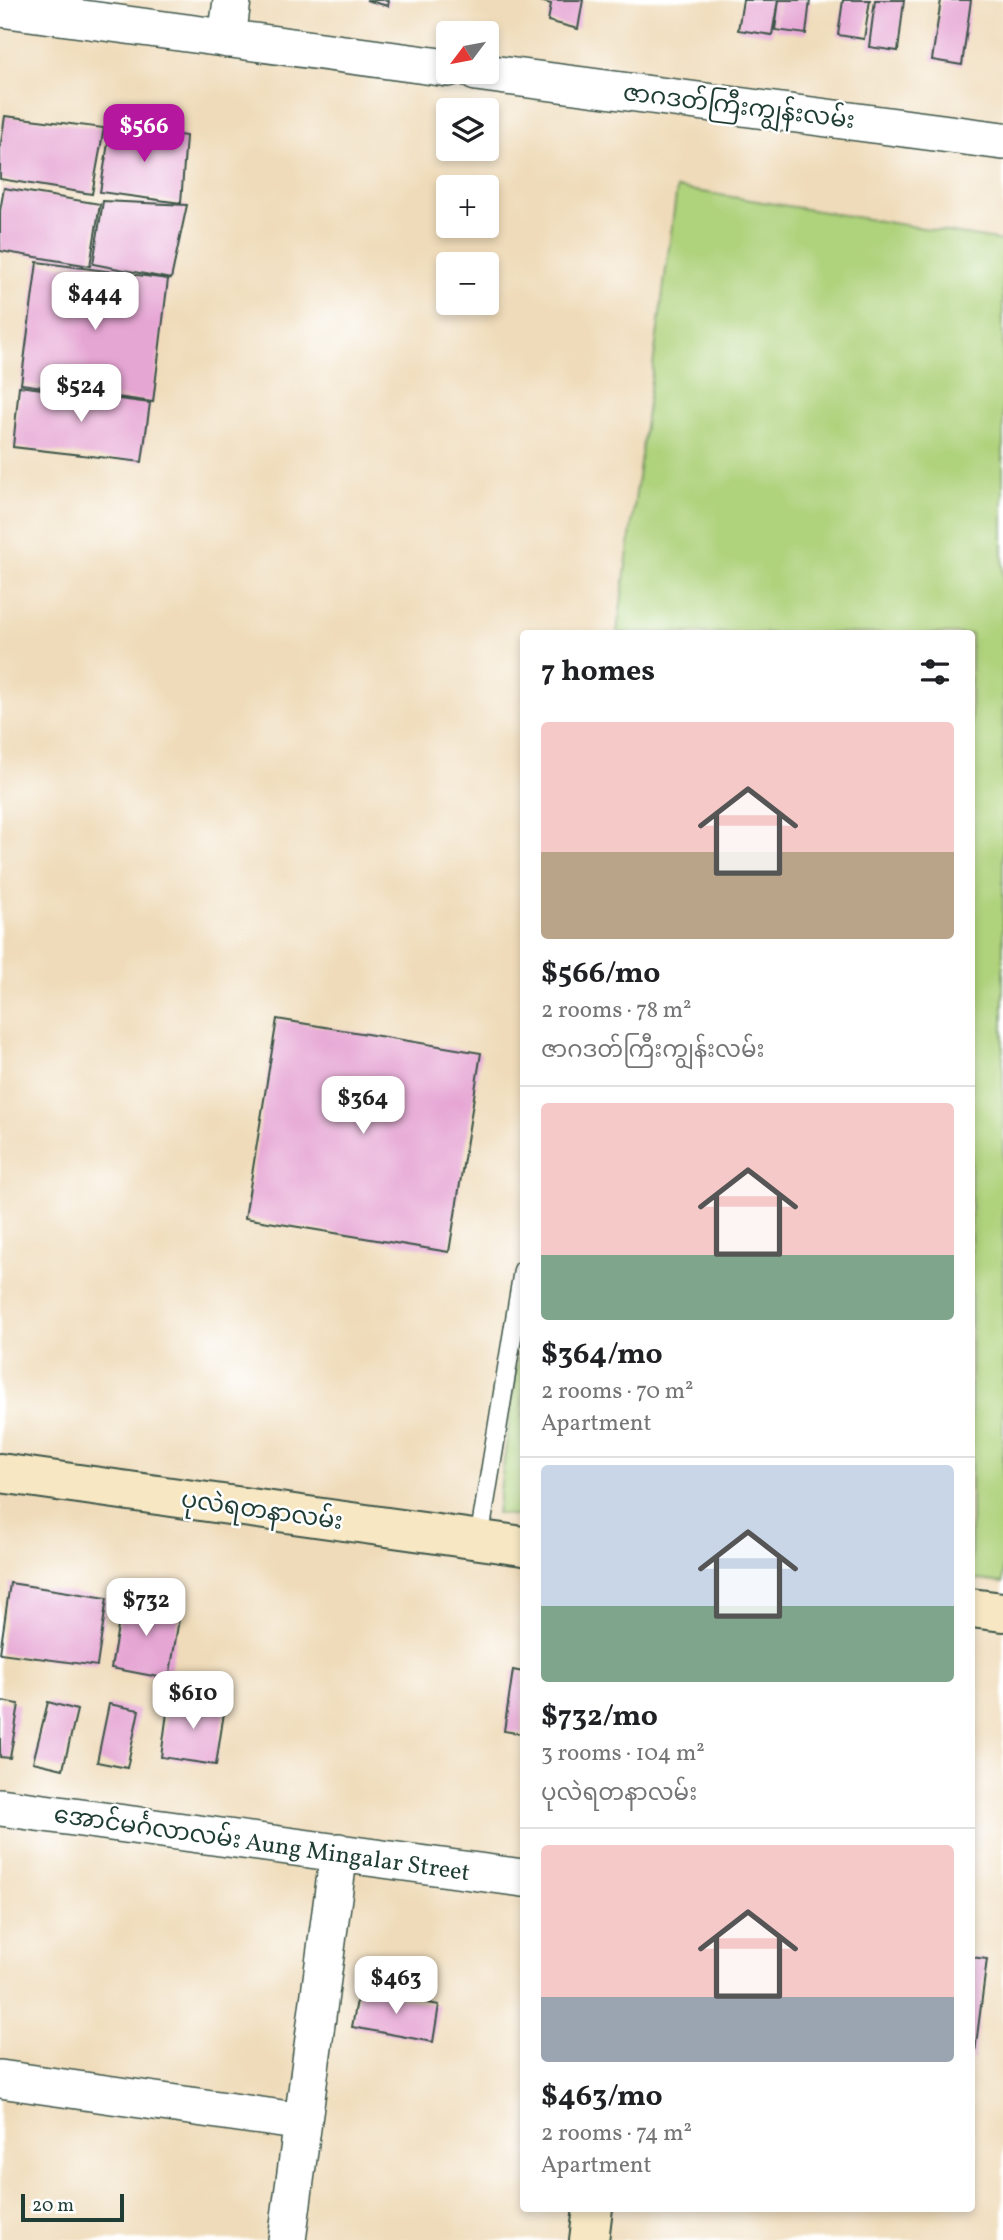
<!DOCTYPE html>
<html lang="en">
<head>
<meta charset="utf-8">
<style>
	body { margin:0; font-family:Vollkorn,"Noto Sans Myanmar",serif; background:#f6f6f6; color:#202124; height:100vh; display:flex; flex-direction:column; font-size:26px; white-space:nowrap }
	* { box-sizing:border-box; margin:0 }
	p { font-size:23px; color:#757577 }
	.icon { flex:none; width:38px; height:38px; fill:none; stroke:currentColor; stroke-width:2; stroke-linecap:round; stroke-linejoin:round }
	.map { position:relative; flex:1; overflow:hidden }
	.panel { position:absolute; left:520px; top:630px; width:455px; height:1582px; display:flex; flex-direction:column; background:#fff; border-radius:7px; box-shadow:0 4px 10px #0003 }
	.panel>* { flex:none }
	.needle { width:46px; rotate:238deg }
	.controls { position:absolute; left:436px; top:21px; display:grid; gap:14px }
	.controls a { display:grid; place-items:center; width:63px; height:63px; border-radius:7px; background:#fff; box-shadow:0 4px 10px #0003; font-size:35px }
	.scale { position:absolute; left:21px; bottom:18px; width:103px; box-sizing:border-box; padding-left:7px; border:4px solid #1f3d34; border-top:0; font-size:19px; line-height:24px; white-space:nowrap; color:#1f3d34; -webkit-text-stroke:5px #fff; paint-order:stroke }
	.price { position:absolute; translate:-50% -60px; padding:0 16px; border-radius:14px; background:#fff; color:#222; font-size:23px; line-height:46px; filter:drop-shadow(0 2px 4px #0008) }
	.price::after { content:''; position:absolute; left:50%; top:42px; width:21px; height:16px; margin-left:-10px; background:inherit; clip-path:polygon(0 0,100% 0,50% 100%) }
	.price.selected { background:#b5179e; color:#fff }
	ul { padding:0; list-style:none }
	li { display:grid; align-content:center; gap:14px; height:371px; padding:0 21px }
	li+li { border-top:2px solid #e0e0e0 }
	li span { display:grid; place-items:center; height:217px; border-radius:7px; color:#555 }
	li>.icon { margin-inline-start:auto }
	span .icon { width:126px; height:126px; fill:#fffc; stroke-width:1 }
	li b { font-size:30px }
	h2 { display:flex; justify-content:space-between; align-items:center; height:84px; padding:0 21px; font-size:30px }
	.map>svg:first-child { display:block }
	.green { fill:#afd27b; stroke:#678858; stroke-width:2 }
	.building { fill:#e6a6d4 }
	.lines { fill:none; stroke-linecap:round; stroke-linejoin:round }
	.lane-casing { stroke:#3e5548; stroke-width:21 }
	.street-casing { stroke:#3e5548; stroke-width:40 }
	.secondary-casing { stroke:#3e5548; stroke-width:42 }
	.lane { stroke:#fff; stroke-width:18 }
	.street { stroke:#fff; stroke-width:37 }
	.secondary { stroke:#f7e8c3; stroke-width:38 }
	.labels { text-anchor:middle; stroke-width:5; stroke-linejoin:round; paint-order:stroke }
	.street-label { font-size:24px; fill:#1f3d34; stroke:#fff }
</style>
</head>
<body>
<div class="map">
<svg width="1003" height="2240" viewBox="0 0 1003 2240">
	<rect width="100%" height="100%" fill="#fff"/>
	<filter id="ink" filterUnits="userSpaceOnUse"><feTurbulence type="fractalNoise" baseFrequency=".0143" numOctaves="2"/><feDisplacementMap in="SourceGraphic" scale="14" xChannelSelector="R" yChannelSelector="G"/><feConvolveMatrix kernelMatrix="1 2 1 2 8 2 1 2 1" color-interpolation-filters="sRGB"/></filter>
	<filter id="wash" filterUnits="userSpaceOnUse"><feTurbulence type="fractalNoise" baseFrequency=".00686" numOctaves="4" result="noise"/><feDisplacementMap in="SourceGraphic" scale="28" xChannelSelector="R" yChannelSelector="G"/><feGaussianBlur stdDeviation="1.57" result="paint"/><feColorMatrix in="noise" values="0 0 0 0 0 0 0 0 0 0 0 0 0 0 0 0 0 1.4 0 .05"/><feComposite in="paint" operator="in"/></filter>
	<g filter="url(#wash)">
		<rect width="100%" height="100%" fill="#efdbb9"/>
		<!-- green -->
		<path class="green" d="M677,188L1003,241V1583L971,1579V634L617,633Z
			M523,1319V1517L497,1513Z"/>
		<g id="blocks">
			<!-- building -->
			<path class="building" d="M366,0H389L388,6Z
				M536,0H583L578,29L548,21L551,4Z
				M743,0H778L772,35L738,30Z
				M779,0H810L806,34L775,30Z
				M843,0H870L864,39L838,35Z
				M875,0H904L898,51L869,47Z
				M941,0H971L962,65L932,60Z
				M5,116L104,128L92,194L0,179V149Z
				M111,125L186,136L181,203L100,192Z
				M4,188L100,204L90,266L0,251V211Z
				M103,201L187,205L171,279L93,264Z
				M37,262L168,279L153,402L21,384Z
				M19,386L150,403L142,462L13,447Z
				M277,1019L481,1053L449,1252L245,1218Z
				M10,1583L107,1598L97,1666L0,1653Z
				M123,1597L181,1607L169,1679L111,1668Z
				M513,1670L523,1672V1734L504,1731Z
				M169,1698L225,1706L216,1765L161,1757Z
				M0,1701L19,1704L10,1758L0,1757Z
				M48,1702L77,1710L63,1769L33,1762Z
				M109,1704L139,1710L127,1768L97,1762Z
				M971,1957L987,1959L974,2060H971Z
				M359,1990L439,2005L433,2042L352,2027Z"/>
		</g>
	</g>
	<g filter="url(#ink)">
		<use href="#blocks" fill-opacity="0" stroke="#3e5548" stroke-width="2"/>
		<g class="lines">
			<!-- lane casing -->
			<g class="lane-casing">
				<path id="lane" d="M479,1540L523,1270"/>
			</g>
			<!-- street casing -->
			<g class="street-casing">
				<path id="street" d="M0,8L448,68
					M227,39L232,0
					M476,72L1003,141
					M0,1807L523,1878
					M0,2079L303,2122
					M287,2240L339,1852"/>
			</g>
			<!-- secondary casing -->
			<g class="secondary-casing">
				<path id="secondary" d="M0,1473L523,1546
					M971,1608L1003,1612
					M589,2240L593,2208"/>
			</g>
			<!-- lane -->
			<use href="#lane" class="lane"/>
			<!-- street -->
			<use href="#street" class="street"/>
			<!-- secondary -->
			<use href="#secondary" class="secondary"/>
		</g>
	</g>
	<g class="labels">
		<!-- street labels -->
		<g class="street-label">
			<text transform="translate(739 106) rotate(7)" y="8">ဇာဂဒတ်ကြီးကျွန်းလမ်း</text>
			<text transform="translate(262 1510) rotate(8)" y="8">ပုလဲရတနာလမ်း</text>
			<text transform="translate(262 1843) rotate(8)" y="8">အောင်မင်္ဂလာလမ်း Aung Mingalar Street</text>
		</g>
	</g>
</svg>
<div class="controls">
<a><svg class="needle" viewBox="-14 -14 28 28"><path d="M0-13l5 13h-10z" fill="#e53935"/><path d="M0 13l5-13h-10z" fill="#757577"/></svg></a>
<a><svg class="icon" aria-label="layers" viewBox="0 0 24 24"><path d="M12 4l9 5-9 5-9-5zM3 14l9 5 9-5"/></svg></a>
<a>+</a>
<a>−</a>
</div>
<div class="scale">20 m</div>
<b class="price selected" style="left:144px;top:164px">$566</b>
<b class="price" style="left:95px;top:332px">$444</b>
<b class="price" style="left:81px;top:424px">$524</b>
<b class="price" style="left:363px;top:1136px">$364</b>
<b class="price" style="left:146px;top:1638px">$732</b>
<b class="price" style="left:193px;top:1731px">$610</b>
<b class="price" style="left:396px;top:2016px">$463</b>
<section class="panel">
<h2>7 homes<svg class="icon" aria-label="filters" viewBox="0 0 24 24"><path d="M4 7h16M4 17h16"/><circle cx="9" cy="7" r="2"/><circle cx="15" cy="17" r="2"/></svg></h2>
<ul>
<li><span style="background:linear-gradient(#f6c9c9 60%,#b9a48a 0)"><svg class="icon" aria-label="home" viewBox="0 0 24 24"><path d="M3 11l9-7 9 7M6 9v11h12V9"/></svg></span><div><b>$566/mo</b><p>2 rooms · 78 m²</p><p>ဇာဂဒတ်ကြီးကျွန်းလမ်း</p></div></li>
<li><span style="background:linear-gradient(#f6c9c9 70%,#7fa58c 0)"><svg class="icon" aria-label="home" viewBox="0 0 24 24"><path d="M3 11l9-7 9 7M6 9v11h12V9"/></svg></span><div><b>$364/mo</b><p>2 rooms · 70 m²</p><p>Apartment</p></div></li>
<li><span style="background:linear-gradient(#c9d6e8 65%,#7fa58c 0)"><svg class="icon" aria-label="home" viewBox="0 0 24 24"><path d="M3 11l9-7 9 7M6 9v11h12V9"/></svg></span><div><b>$732/mo</b><p>3 rooms · 104 m²</p><p>ပုလဲရတနာလမ်း</p></div></li>
<li><span style="background:linear-gradient(#f6c9c9 70%,#9aa5b1 0)"><svg class="icon" aria-label="home" viewBox="0 0 24 24"><path d="M3 11l9-7 9 7M6 9v11h12V9"/></svg></span><div><b>$463/mo</b><p>2 rooms · 74 m²</p><p>Apartment</p></div></li>
</ul>
</section>
</div>
</body>
</html>
